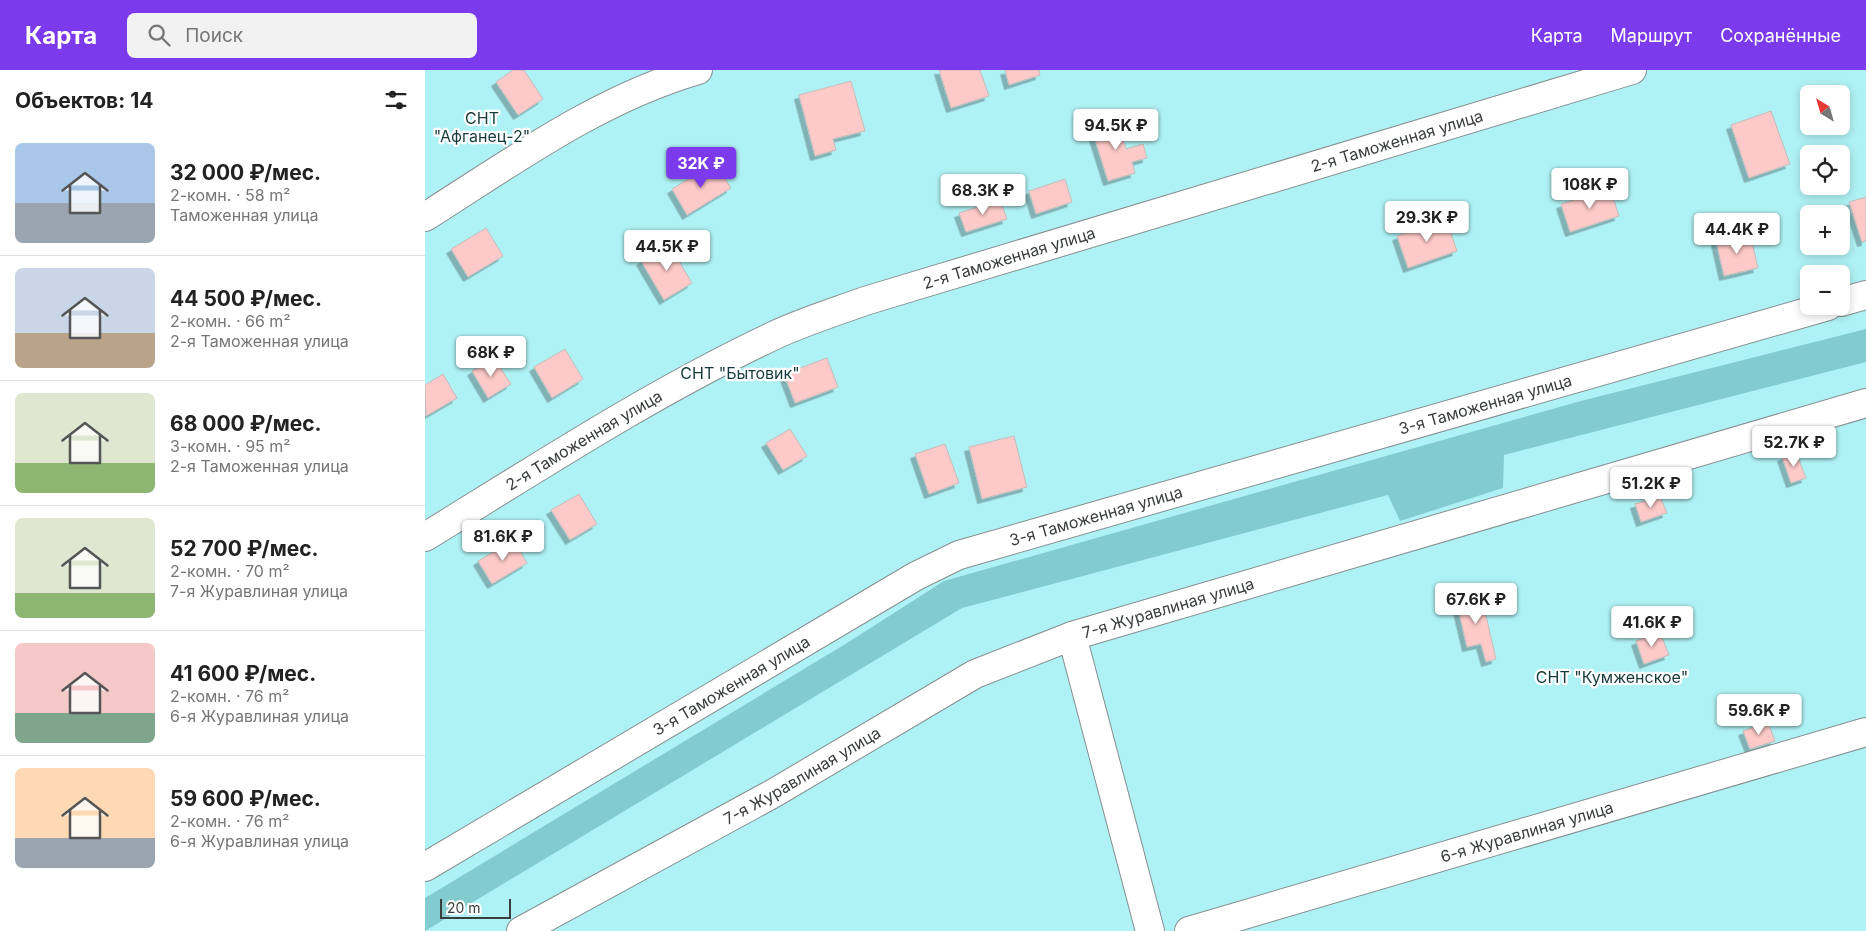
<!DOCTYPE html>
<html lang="ru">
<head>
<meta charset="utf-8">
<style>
	body { margin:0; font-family:Inter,sans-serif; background:#f2f2f2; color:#222; height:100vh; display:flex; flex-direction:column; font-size:19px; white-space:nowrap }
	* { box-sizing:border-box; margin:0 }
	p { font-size:16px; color:#767676 }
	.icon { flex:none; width:28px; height:28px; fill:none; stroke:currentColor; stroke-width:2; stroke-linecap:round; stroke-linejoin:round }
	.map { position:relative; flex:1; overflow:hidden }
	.sheet { display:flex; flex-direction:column; background:#fff; width:425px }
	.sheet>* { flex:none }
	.needle { width:32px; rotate:323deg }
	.buttons { position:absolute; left:1375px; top:15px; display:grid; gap:10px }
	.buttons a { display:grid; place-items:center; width:50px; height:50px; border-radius:8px; background:#fff; box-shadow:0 2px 8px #0003; font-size:25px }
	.scale { position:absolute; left:15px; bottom:12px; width:71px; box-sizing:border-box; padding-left:5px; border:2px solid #3a3d3d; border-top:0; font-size:14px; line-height:18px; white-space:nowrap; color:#3a3d3d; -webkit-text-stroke:4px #fff; paint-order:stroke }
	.price { position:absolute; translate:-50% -42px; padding:0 11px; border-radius:5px; background:#fff; color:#222; font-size:16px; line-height:32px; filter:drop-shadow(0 1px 2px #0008) }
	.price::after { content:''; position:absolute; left:50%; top:30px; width:15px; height:11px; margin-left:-8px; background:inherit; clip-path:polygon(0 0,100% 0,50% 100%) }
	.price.current { background:#7c3aed; color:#fff }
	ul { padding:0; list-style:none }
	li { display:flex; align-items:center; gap:15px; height:125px; padding:0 15px }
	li+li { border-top:1px solid #e0e0e0 }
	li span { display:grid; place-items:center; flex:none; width:140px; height:100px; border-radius:8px; color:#555 }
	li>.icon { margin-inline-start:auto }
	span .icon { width:60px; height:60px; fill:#fffc; stroke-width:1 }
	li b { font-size:21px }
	h2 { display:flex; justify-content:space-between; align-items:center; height:60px; padding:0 15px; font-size:21px }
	header { display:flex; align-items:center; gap:30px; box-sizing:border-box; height:70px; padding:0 25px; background:#7c3aed; color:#fff }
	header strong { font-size:24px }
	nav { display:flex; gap:28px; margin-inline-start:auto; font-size:18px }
	.search { width:350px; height:45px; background:#f2f2f2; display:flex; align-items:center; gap:12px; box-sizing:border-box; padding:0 18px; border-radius:8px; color:#767676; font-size:19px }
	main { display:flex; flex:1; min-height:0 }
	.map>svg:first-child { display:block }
	.green { fill:#aff2f5; fill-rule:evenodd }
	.water { fill:#82cbce }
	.building { fill:#fdcac9; stroke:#c3bcbb; filter:url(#shadow) }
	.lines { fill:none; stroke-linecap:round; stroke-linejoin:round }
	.minor-casing { stroke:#878e8f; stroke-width:30 }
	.minor { stroke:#fff; stroke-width:28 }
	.labels { text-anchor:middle; stroke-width:4.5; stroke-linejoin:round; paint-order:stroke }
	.park-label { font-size:16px; fill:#163a3c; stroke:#fff }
	.street-label { font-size:16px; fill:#3a3d3d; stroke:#fff }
</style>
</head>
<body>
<header>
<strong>Карта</strong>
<div class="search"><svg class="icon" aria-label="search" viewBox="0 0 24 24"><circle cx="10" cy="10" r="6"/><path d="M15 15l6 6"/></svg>Поиск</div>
<nav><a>Карта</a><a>Маршрут</a><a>Сохранённые</a></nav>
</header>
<main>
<section class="sheet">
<h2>Объектов: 14<svg class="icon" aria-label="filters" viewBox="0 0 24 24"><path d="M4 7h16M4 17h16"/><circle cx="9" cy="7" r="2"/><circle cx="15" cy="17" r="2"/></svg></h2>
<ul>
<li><span style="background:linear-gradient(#a9c7e8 60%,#9aa5b1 0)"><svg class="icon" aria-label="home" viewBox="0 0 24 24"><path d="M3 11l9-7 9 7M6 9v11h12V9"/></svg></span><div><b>32 000 ₽/мес.</b><p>2-комн. · 58 m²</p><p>Таможенная улица</p></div></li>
<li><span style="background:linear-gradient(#c9d6e8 65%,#b9a48a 0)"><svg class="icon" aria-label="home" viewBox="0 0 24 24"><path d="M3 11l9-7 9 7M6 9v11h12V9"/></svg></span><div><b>44 500 ₽/мес.</b><p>2-комн. · 66 m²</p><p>2-я Таможенная улица</p></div></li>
<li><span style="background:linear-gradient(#dfe7d0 70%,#8fb573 0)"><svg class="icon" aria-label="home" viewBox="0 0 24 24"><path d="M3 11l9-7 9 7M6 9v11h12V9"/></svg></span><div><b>68 000 ₽/мес.</b><p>3-комн. · 95 m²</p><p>2-я Таможенная улица</p></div></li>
<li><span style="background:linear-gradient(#dfe7d0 75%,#8fb573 0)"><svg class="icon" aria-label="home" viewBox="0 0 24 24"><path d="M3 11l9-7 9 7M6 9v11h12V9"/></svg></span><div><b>52 700 ₽/мес.</b><p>2-комн. · 70 m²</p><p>7-я Журавлиная улица</p></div></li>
<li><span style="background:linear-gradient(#f6c9c9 70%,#7fa58c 0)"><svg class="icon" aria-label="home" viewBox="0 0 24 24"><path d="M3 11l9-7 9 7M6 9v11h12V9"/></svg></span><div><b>41 600 ₽/мес.</b><p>2-комн. · 76 m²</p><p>6-я Журавлиная улица</p></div></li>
<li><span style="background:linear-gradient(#ffd9b3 70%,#9aa5b1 0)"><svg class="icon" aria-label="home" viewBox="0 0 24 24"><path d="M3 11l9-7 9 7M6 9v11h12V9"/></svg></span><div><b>59 600 ₽/мес.</b><p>2-комн. · 76 m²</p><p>6-я Журавлиная улица</p></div></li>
</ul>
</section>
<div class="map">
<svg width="1441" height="861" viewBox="0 0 1441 861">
	<defs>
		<filter id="shadow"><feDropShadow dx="-4.5" dy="4.5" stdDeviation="0" flood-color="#0004"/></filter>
	</defs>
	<rect width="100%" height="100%" fill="#f2fafb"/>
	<!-- green -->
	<path class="green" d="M0,0H1441V861H0ZM1384,24H1416V56H1384ZM1384,84H1416V116H1384ZM1384,144H1416V176H1384ZM1384,204H1416V236H1384Z"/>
	<!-- water -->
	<path class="water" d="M1441,259V292L1079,385L1078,418L975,451L963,425L537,538L0,861V828L422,573L519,511L1152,332Z"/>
	<!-- building -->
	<path class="building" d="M88,0H99L118,29L93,45L71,12Z
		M514,0H555L564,26L526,38Z
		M580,0H614L615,5L584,15Z
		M426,11L440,61L408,69L411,80L390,86L374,25Z
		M1346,41L1365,94L1324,108L1306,55Z
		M692,49L701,79L718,74L722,88L707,92L710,103L683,111L666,57Z
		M290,93L306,118L262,145L247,119Z
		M640,109L647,132L611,144L604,121Z
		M1185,118L1194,146L1145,162L1136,134Z
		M1441,127V171L1437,172L1424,132Z
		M575,130L582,149L541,162L534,143Z
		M1021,148L1032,181L983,198L972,166Z
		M61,158L78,186L43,207L26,179Z
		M1325,163L1333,198L1299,206L1291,171Z
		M244,174L267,213L239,230L216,191Z
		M140,279L158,309L127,328L109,297Z
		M69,288L86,314L63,328L47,301Z
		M402,288L413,317L370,333L359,304Z
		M18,304L32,328L1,346L0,315Z
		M365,359L382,386L358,400L341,373Z
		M589,366L602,417L557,429L544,377Z
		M520,374L534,413L504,424L490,384Z
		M1371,382L1381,408L1366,413L1357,387Z
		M154,424L172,454L145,470L126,440Z
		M1235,426L1242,443L1216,452L1210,434Z
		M89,470L102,493L67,514L53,491Z
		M1056,524L1071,589L1061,592L1056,574L1042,577L1031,530Z
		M1235,562L1244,585L1219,594L1211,571Z
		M1343,652L1350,671L1325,679L1318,661Z"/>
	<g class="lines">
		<!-- minor casing -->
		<g class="minor-casing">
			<g id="minor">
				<path d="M0,147C87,92 173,29 273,0"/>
				<path d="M1416,232L1441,225"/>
				<path id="s1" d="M0,467C114,397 227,323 348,266C377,252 410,242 440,231L1207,0"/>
				<path d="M647,566L725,861"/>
				<path id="s2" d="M0,797L491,506L534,485L1403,236"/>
				<path id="s3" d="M96,861L349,723L550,604L647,566L1441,333"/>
				<path id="s4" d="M764,861L1441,662"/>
			</g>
		</g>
		<!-- minor -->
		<use href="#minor" class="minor"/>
	</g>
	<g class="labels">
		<!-- park labels -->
		<g class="park-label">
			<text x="57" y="54">СНТ<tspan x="57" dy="18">"Афганец-2"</tspan></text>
			<text x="315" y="309">СНТ "Бытовик"</text>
			<text x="1187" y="613">СНТ "Кумженское"</text>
		</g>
		<!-- street labels -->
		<g class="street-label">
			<text dy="6" stroke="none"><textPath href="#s1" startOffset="1056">2-я Таможенная улица</textPath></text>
			<text dy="6" stroke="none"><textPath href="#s1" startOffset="651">2-я Таможенная улица</textPath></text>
			<text dy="6" stroke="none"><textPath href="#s2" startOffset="1166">3-я Таможенная улица</textPath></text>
			<text dy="6" stroke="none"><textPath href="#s1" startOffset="186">2-я Таможенная улица</textPath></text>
			<text dy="6" stroke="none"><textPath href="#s2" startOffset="761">3-я Таможенная улица</textPath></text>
			<text dy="6" stroke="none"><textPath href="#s3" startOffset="726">7-я Журавлиная улица</textPath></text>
			<text dy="6" stroke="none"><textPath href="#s2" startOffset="356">3-я Таможенная улица</textPath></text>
			<text dy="6" stroke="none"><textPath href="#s3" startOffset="321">7-я Журавлиная улица</textPath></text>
			<text dy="6" stroke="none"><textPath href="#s4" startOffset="352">6-я Журавлиная улица</textPath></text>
		</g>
	</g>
</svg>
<div class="buttons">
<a><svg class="needle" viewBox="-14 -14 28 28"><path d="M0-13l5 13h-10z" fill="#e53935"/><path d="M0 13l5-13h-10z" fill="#767676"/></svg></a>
<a><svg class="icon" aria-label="locate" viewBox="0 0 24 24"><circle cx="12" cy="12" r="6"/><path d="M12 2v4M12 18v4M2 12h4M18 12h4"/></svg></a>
<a>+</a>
<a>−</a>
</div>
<div class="scale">20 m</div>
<b class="price" style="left:691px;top:81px">94.5K ₽</b>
<b class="price current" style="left:276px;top:119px">32K ₽</b>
<b class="price" style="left:1165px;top:140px">108K ₽</b>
<b class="price" style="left:558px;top:146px">68.3K ₽</b>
<b class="price" style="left:1002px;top:173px">29.3K ₽</b>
<b class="price" style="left:1312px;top:185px">44.4K ₽</b>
<b class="price" style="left:242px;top:202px">44.5K ₽</b>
<b class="price" style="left:66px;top:308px">68K ₽</b>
<b class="price" style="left:1369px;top:398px">52.7K ₽</b>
<b class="price" style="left:1226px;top:439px">51.2K ₽</b>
<b class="price" style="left:78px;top:492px">81.6K ₽</b>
<b class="price" style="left:1051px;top:555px">67.6K ₽</b>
<b class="price" style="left:1227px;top:578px">41.6K ₽</b>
<b class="price" style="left:1334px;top:666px">59.6K ₽</b>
</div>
</main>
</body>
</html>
